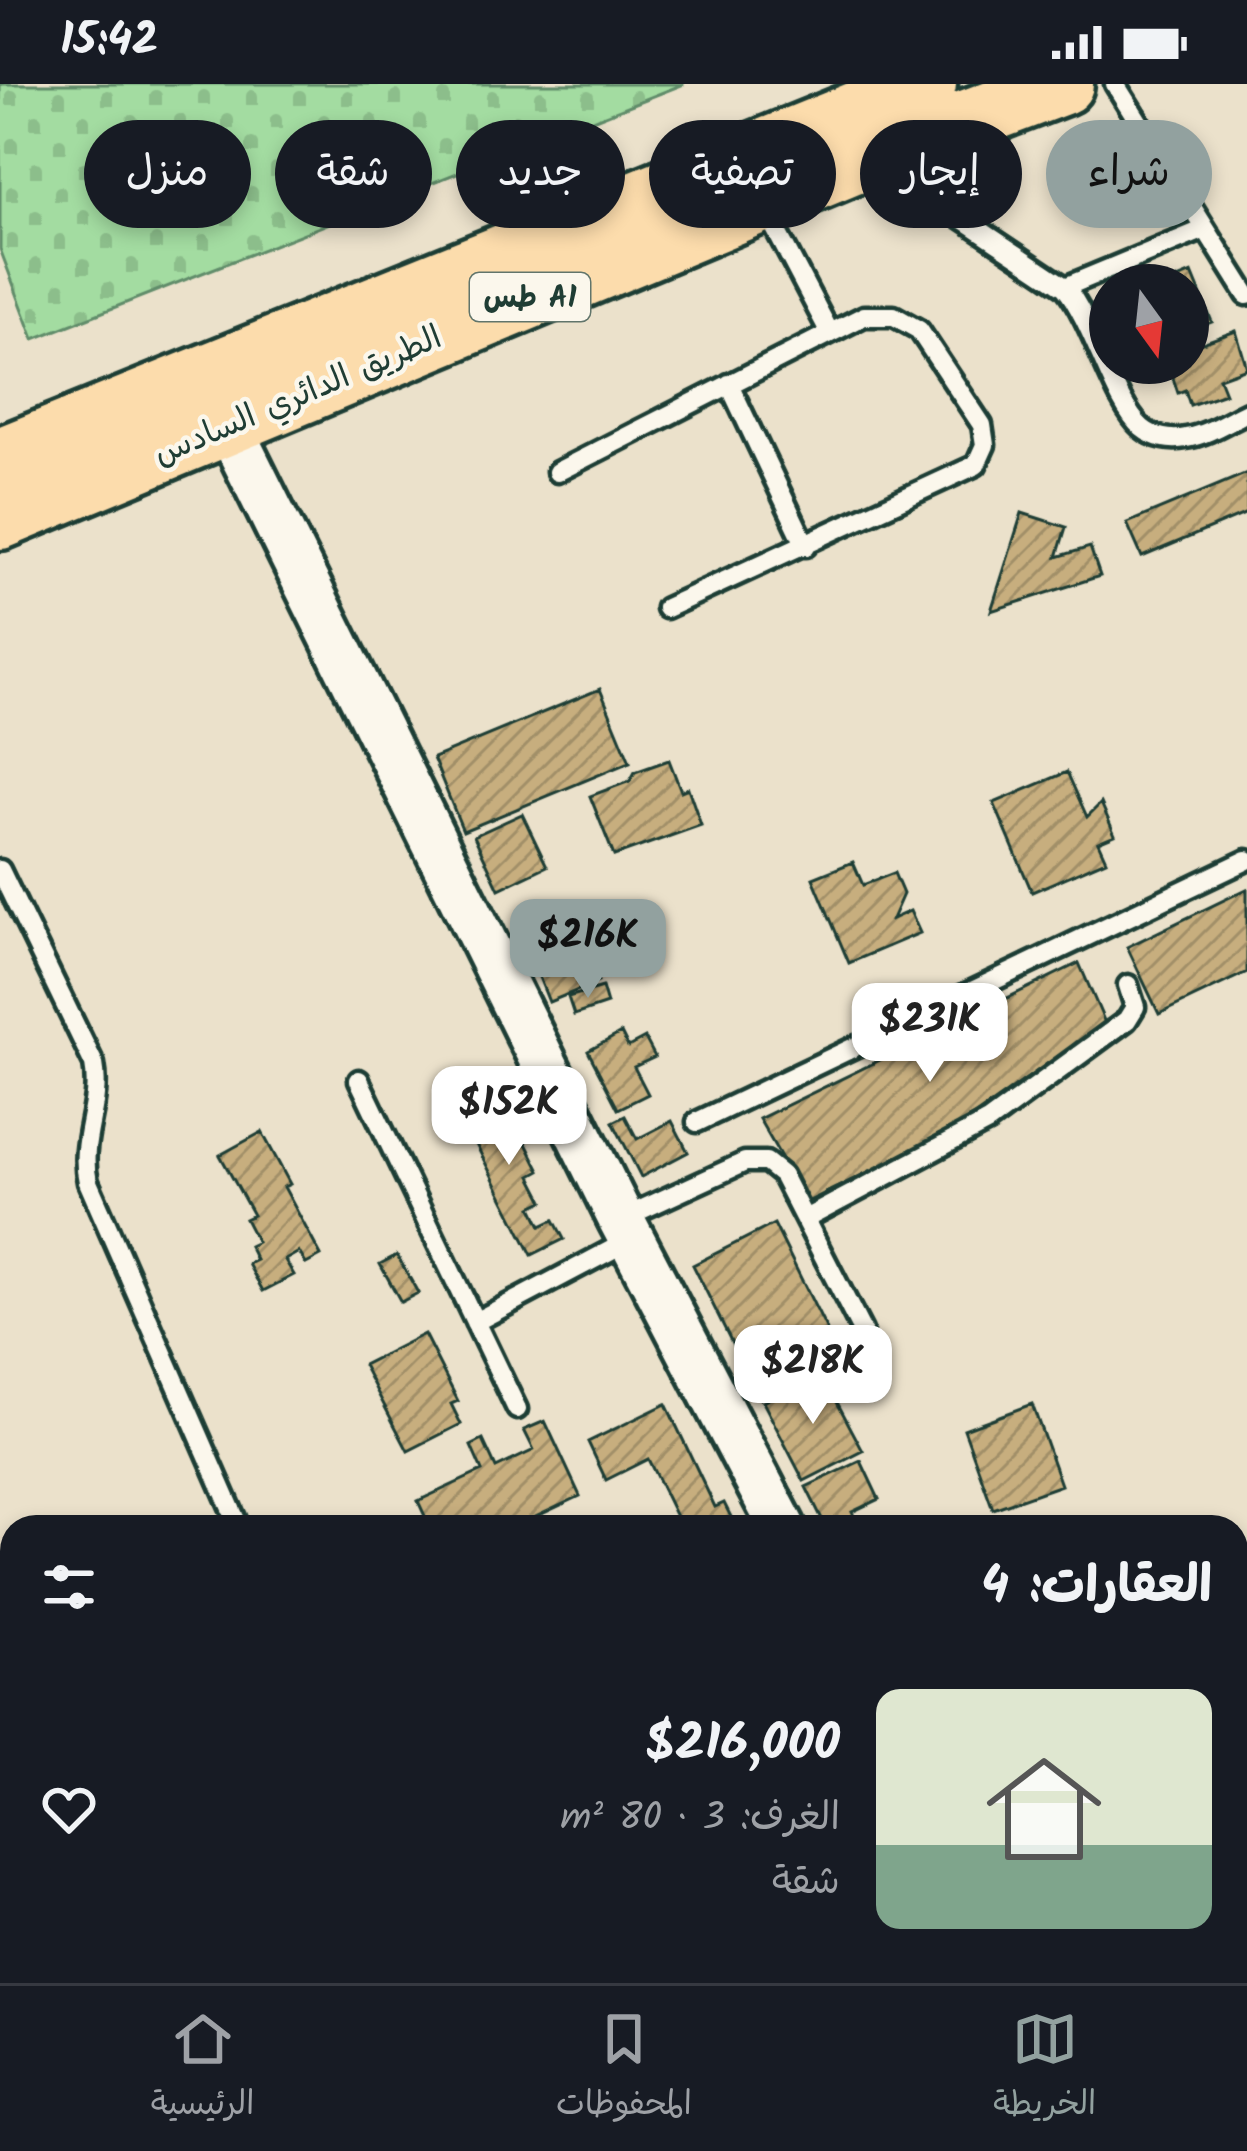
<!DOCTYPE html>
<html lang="ar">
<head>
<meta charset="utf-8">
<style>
	body { margin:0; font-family:Kalam,"Playpen Sans Arabic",sans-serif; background:#20242c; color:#f1f3f6; direction:rtl; height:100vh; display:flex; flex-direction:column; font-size:45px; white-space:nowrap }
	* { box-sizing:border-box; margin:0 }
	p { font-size:39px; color:#9ea1a6 }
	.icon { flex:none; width:66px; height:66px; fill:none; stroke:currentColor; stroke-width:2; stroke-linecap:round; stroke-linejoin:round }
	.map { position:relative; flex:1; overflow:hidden; direction:ltr }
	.drawer { position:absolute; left:0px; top:1431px; width:1248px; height:468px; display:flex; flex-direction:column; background:#171b24; border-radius:36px 36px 0 0; box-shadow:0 6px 18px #0003; direction:rtl }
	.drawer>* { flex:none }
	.banner { position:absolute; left:36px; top:36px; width:1176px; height:108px; direction:rtl; display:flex; gap:24px }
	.needle { width:78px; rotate:165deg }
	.controls { position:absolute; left:1089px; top:180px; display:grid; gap:24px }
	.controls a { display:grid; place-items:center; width:120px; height:120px; border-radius:50%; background:#171b24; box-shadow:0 6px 18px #0003; font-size:60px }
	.price { position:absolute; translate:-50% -102px; padding:0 27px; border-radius:24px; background:#fff; color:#222; font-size:39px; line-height:78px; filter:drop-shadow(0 3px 6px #0008) }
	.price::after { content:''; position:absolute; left:50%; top:72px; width:36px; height:27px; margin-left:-18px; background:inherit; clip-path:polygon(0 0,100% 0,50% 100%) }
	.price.current { background:#92a19f; color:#111 }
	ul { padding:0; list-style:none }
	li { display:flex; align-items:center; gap:36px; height:300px; padding:0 36px }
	li span { display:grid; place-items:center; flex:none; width:336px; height:240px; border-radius:24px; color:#555 }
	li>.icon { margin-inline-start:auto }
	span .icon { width:144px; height:144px; fill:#fffc; stroke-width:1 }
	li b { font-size:51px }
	h2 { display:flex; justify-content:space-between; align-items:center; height:144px; padding:0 36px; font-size:51px }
	.chip { padding:0 42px; border-radius:54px; background:#171b24; box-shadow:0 6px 18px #0003; font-size:42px; line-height:108px }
	.chip.current { background:#92a19f; color:#111 }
	.status { display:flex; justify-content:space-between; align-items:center; height:84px; padding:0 60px; background:#171b24; direction:ltr }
	.status svg { height:33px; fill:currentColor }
	.menu { display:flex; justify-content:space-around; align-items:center; height:168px; border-top:3px solid #363941; background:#171b24; font-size:33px; color:#9ea1a6 }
	.menu a { display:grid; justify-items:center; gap:6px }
	.menu .current { color:#92a19f }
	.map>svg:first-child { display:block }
	.cemetery { fill:url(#cemetery-stones); stroke:#618c6a; stroke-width:3 }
	.building { fill:url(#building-hatch); stroke:#1f3d34; stroke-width:3 }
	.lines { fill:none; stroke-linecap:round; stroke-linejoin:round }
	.service-casing { stroke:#1f3d34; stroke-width:27 }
	.minor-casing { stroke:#1f3d34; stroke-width:45 }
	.tertiary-casing { stroke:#1f3d34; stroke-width:54 }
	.trunk-casing { stroke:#1f3d34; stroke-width:69 }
	.service { stroke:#fbf7ec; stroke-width:18 }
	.minor { stroke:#fbf7ec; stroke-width:36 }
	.tertiary { stroke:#fbf7ec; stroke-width:45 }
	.trunk { stroke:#fcdcac; stroke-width:60 }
	.labels { text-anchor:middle; stroke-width:9; stroke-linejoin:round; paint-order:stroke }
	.shield { fill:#fbf7ec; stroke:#61756b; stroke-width:3 }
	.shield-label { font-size:30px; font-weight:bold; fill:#1f3d34 }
	.street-label { font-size:33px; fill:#1f3d34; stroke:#fbf7ec }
</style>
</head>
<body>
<div class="status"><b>15:42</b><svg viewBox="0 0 49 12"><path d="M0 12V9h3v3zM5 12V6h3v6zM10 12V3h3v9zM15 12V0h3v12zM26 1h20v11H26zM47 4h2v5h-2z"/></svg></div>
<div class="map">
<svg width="1247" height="1899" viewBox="0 0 1247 1899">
	<defs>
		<pattern id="cemetery-stones" width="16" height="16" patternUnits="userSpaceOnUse" patternTransform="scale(3)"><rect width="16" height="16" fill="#a3dca1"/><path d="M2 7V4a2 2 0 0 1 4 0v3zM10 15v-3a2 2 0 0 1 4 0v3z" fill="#8cbe8b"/></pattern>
		<pattern id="building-hatch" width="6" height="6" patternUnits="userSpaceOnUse" patternTransform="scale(3)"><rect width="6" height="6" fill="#c7ae7e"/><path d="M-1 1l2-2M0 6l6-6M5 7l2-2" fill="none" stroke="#a18f68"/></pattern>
	</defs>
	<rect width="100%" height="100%" fill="#ebe1cb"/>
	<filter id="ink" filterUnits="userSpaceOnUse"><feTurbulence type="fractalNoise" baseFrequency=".00833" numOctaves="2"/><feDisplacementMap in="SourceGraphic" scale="24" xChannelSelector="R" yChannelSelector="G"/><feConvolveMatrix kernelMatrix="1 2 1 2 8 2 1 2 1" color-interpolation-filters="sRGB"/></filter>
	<g filter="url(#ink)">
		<!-- cemetery -->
		<path class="cemetery" d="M0,0H684L34,255L0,165Z"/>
		<!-- building -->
		<path class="building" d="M1192,189L1212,238L1188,247V201H1163Z
			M1236,247L1247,284L1219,294L1225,309L1190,321L1185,306L1178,309L1168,279H1188V264Z
			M1247,389V429L1142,473L1127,439Z
			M1022,429L1066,443L1057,473L1090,463L1100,492L991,527Z
			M600,605L630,678L463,747L433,674Z
			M669,676L681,707L688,704L701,741L614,772L590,712L630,697L635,688Z
			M1067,688L1087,733L1101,719L1115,751L1098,758L1106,776L1032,808L994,719Z
			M522,730L547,782L499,805L474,752Z
			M853,778L863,801L894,789L903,810L892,835L910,827L920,849L849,879L813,794Z
			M1247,805V888L1159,930L1127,863Z
			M553,855L561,875L585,865L598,898L549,918L528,866Z
			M1079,879L1105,939L957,1044L807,1118L759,1035Z
			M602,903L607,920L574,931L568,913Z
			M621,949L628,963L645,954L655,973L634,983L648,1010L618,1025L588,967Z
			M483,1003L503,1044L515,1038L540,1087L531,1092L544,1117L532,1123L541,1142L554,1136L564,1155L532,1171L454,1017Z
			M625,1032L637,1055L672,1037L688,1068L641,1093L613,1038Z
			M262,1048L290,1100L284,1103L321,1172L306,1180L299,1168L285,1176L294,1191L263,1207L248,1180L256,1176L249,1162L257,1158L245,1135L253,1131L220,1071Z
			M774,1140L841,1275L760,1315L693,1181Z
			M397,1171L418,1209L401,1218L380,1180Z
			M424,1250L458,1317L451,1320L461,1340L408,1367L363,1281Z
			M821,1288L863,1367L804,1397L763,1318Z
			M666,1320L715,1423L724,1419L736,1443H681L648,1375L606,1396L588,1358Z
			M1032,1320L1061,1401L993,1425L964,1345Z
			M545,1337L580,1412L514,1443H430L418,1417L482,1387L471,1362L483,1356L496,1384L534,1366L524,1346Z
			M861,1377L879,1415L852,1428L859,1443H826L806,1403Z
			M312,1887H422L439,1894L438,1899H309Z
			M612,1887H649L655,1899H618Z
			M707,1887H847L823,1899H683Z"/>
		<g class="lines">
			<!-- service casing -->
			<g class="service-casing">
				<path id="service" d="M1115,0L1247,211
					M884,82L1065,203C1094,239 1114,320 1142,344C1154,354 1171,357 1186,354C1207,351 1228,337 1247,328
					M766,127L830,249
					M1065,203L1205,145
					M729,300L806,462
					M557,388L864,232H894L919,246L982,341L985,361L976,381L666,524
					M0,786L94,980C102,1022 78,1056 88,1098L239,1443
					M359,996L517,1325
					M697,1038L1247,776
					M621,1135L745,1078H766L782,1091L862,1247
					M805,1135L988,1038L1127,936L1135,923L1128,901
					M475,1238L632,1155
					M1236,1676L1247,1670
					M1236,1863L1247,1870
					M914,1899L941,1887"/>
			</g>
			<!-- minor casing -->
			<g class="minor-casing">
				<path id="minor" d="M298,1887L303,1899
					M465,1899L469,1887"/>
			</g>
			<!-- tertiary casing -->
			<g class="tertiary-casing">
				<path id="tertiary" d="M215,315L621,1135L782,1443
					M1009,1887L1015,1899"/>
			</g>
			<!-- trunk casing -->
			<g class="trunk-casing">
				<path id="trunk" d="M0,374L926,0
					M0,435L870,73L1063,0"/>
			</g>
			<!-- service -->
			<use href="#service" class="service"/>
			<!-- minor -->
			<use href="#minor" class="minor"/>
			<!-- tertiary -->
			<use href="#tertiary" class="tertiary"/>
			<!-- trunk -->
			<use href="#trunk" class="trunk"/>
		</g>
	</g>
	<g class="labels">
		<!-- shield labels -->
		<rect class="shield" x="470" y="189" width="120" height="48" rx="9"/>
		<g class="shield-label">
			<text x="530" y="223">طس A1</text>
		</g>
		<!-- street labels -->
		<g class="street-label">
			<text transform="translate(297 310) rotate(-23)" y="12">الطريق الدائري السادس</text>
		</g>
	</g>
</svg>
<div class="controls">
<a><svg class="needle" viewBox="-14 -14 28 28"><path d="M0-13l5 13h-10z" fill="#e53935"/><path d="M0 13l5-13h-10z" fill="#9ea1a6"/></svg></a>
</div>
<b class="price current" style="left:588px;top:917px">$216K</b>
<b class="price" style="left:930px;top:1001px">$231K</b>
<b class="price" style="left:509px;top:1084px">$152K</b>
<b class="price" style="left:813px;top:1343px">$218K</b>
<div class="banner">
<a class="chip current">شراء</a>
<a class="chip">إيجار</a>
<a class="chip">تصفية</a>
<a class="chip">جديد</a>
<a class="chip">شقة</a>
<a class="chip">منزل</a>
</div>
<section class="drawer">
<h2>العقارات: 4<svg class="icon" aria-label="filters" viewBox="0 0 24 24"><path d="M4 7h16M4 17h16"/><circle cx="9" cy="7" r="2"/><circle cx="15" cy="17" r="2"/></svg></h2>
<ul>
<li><span style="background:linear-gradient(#dfe7d0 65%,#7fa58c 0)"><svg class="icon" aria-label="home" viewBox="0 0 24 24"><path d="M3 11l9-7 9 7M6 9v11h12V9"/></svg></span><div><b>$216,000</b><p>الغرف: 3 · 80 m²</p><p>شقة</p></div><svg class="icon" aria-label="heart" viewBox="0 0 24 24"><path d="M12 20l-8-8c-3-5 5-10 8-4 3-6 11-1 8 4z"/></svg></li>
</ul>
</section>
</div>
<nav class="menu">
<a class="current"><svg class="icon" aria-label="map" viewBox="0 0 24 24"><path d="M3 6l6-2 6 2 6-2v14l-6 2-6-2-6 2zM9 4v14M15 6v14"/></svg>الخريطة</a>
<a><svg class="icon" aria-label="saved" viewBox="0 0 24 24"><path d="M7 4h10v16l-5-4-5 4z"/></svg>المحفوظات</a>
<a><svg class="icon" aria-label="home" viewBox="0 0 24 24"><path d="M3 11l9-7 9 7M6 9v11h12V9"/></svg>الرئيسية</a>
</nav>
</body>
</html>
